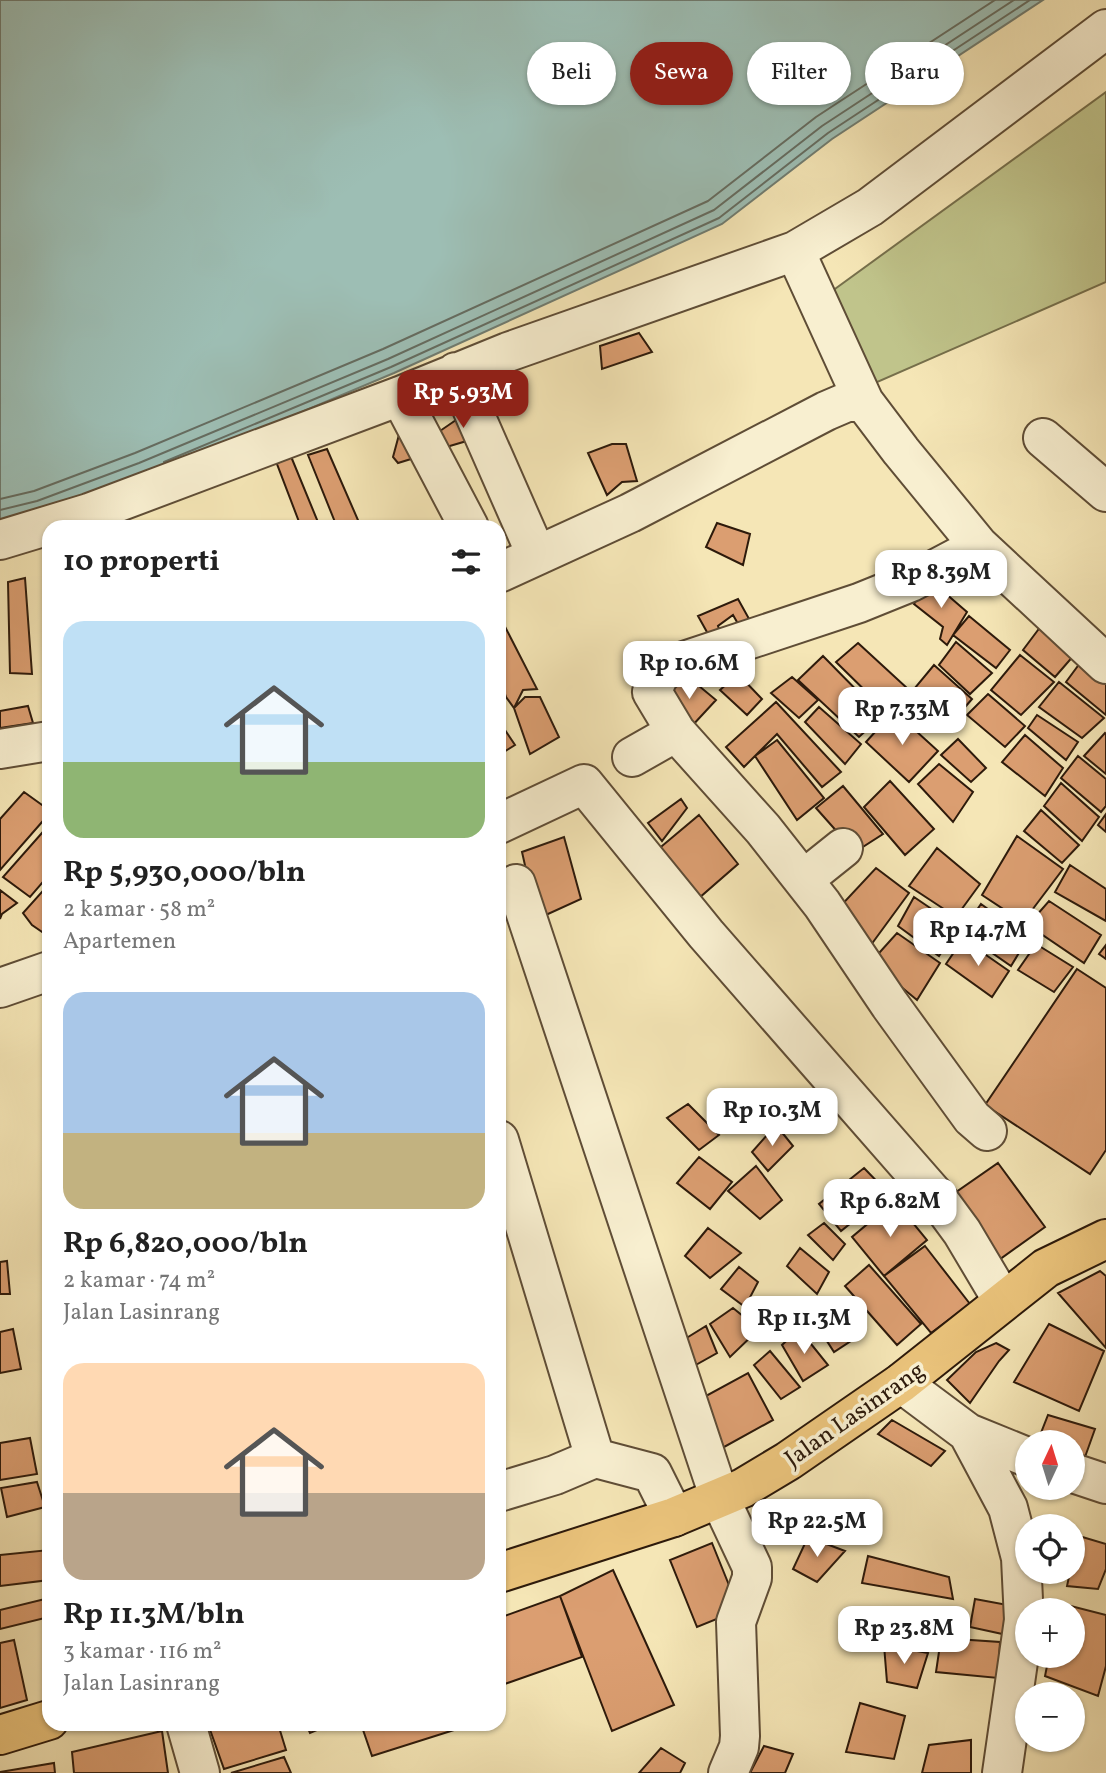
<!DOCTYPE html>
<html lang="id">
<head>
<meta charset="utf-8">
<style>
	body { margin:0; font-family:Vollkorn,serif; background:#f6f6f6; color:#222; height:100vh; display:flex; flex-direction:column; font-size:26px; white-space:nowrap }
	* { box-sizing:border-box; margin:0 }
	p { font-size:23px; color:#767676 }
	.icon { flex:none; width:38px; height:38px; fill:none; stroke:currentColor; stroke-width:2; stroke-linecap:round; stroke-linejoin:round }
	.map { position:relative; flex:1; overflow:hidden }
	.drawer { position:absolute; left:42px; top:520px; width:464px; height:1211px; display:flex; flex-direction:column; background:#fff; border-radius:21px; box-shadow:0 2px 5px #0004 }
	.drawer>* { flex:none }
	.guide { position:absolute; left:527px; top:42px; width:474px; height:63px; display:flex; gap:14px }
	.needle { width:46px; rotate:4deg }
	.controls { position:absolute; left:1015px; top:1430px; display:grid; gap:14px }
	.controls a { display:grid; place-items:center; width:70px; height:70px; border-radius:50%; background:#fff; box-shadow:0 2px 5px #0004; font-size:35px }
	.price { position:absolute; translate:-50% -60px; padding:0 16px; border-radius:14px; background:#fff; color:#222; font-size:23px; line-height:46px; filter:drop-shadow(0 2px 4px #0008) }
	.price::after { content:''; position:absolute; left:50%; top:42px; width:21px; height:16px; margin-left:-10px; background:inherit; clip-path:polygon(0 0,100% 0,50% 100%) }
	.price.active { background:#8f2418; color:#fff }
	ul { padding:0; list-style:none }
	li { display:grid; align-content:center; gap:14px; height:371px; padding:0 21px }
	li span { display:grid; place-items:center; height:217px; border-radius:21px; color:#555 }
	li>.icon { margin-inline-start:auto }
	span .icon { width:126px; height:126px; fill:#fffc; stroke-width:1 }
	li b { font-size:30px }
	h2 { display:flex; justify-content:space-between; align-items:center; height:84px; padding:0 21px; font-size:30px }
	.chip { padding:0 24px; border-radius:32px; background:#fff; box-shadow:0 2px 5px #0004; font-size:24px; line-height:63px }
	.chip.active { background:#8f2418; color:#fff }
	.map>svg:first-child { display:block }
	.green { fill:#c0c48b; stroke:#766f4b; stroke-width:2 }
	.water { fill:#9dbeb4; stroke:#707c70; stroke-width:2 }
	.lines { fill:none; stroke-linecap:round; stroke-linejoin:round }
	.shore { stroke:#656c60; stroke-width:2 }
	.building { fill:#db9e71; stroke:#2d1a0b; stroke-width:2 }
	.minor-casing { stroke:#5f4d36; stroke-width:42 }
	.highway-casing { stroke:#2d1a0b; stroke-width:42 }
	.minor { stroke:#f8efd0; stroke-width:38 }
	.highway { stroke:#eac37b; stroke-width:38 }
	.labels { text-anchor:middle; stroke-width:7; stroke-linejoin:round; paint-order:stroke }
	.street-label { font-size:24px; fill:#2d1a0b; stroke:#f8efd0 }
</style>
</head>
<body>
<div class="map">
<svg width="1106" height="1773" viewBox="0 0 1106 1773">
	<rect width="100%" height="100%" fill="#f5e6b6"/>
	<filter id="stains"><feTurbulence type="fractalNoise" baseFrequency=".00286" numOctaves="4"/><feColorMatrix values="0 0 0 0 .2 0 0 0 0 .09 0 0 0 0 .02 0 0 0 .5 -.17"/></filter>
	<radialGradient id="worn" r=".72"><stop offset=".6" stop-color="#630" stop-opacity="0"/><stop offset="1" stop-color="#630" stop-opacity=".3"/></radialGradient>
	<!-- green -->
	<path class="green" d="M1106,92V282L875,383L828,294Z"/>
	<!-- water -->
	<path class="water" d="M0,0H1043L832,139L722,224L394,373L145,478L0,526Z"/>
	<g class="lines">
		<!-- shore -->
		<path class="shore" d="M164,462L391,367L719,218L828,133L1030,0
			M0,499L34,491L135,453L383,349L708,201L816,117L995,0
			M0,510L37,501L139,463L388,359L714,210L822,126L1014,0"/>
	</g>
	<!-- building -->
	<path class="building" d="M639,333L652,352L602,369L600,346Z
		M475,407L487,435L443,448L437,433Z
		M400,431L437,451L398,463L393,457Z
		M612,444H626L637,481L622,482L607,495L588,453Z
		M327,449L361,527H337L308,455Z
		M290,454L320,527H301L277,464Z
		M717,523L750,534L743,565L706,547Z
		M25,578L32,674L10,673L8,582Z
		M930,580L967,612L947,645L940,639L943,627L914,604Z
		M738,599L753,626L741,629L733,615L718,626L722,638L712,641L698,616Z
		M499,615L537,689L523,690L514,708L506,697L499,676Z
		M969,616L1010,650L996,668L953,635Z
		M1044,622L1075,654L1055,677L1023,650Z
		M956,642L992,673L970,694L939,665Z
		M858,643L908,689L885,710L836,662Z
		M1020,655L1054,682L1021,715L991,690Z
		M823,656L882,716L859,737L798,680Z
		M1083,659L1106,681V715L1066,682Z
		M934,665L972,699L953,721L914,689Z
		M738,674L762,699L747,715L720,690Z
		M687,676L716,700L691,727L663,698Z
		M792,677L818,700L799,718L771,693Z
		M1059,682L1104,718L1082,738L1039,707Z
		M988,694L1025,726L1005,747L967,715Z
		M525,697H540L559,737L530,754L514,708Z
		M776,702L841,772L822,787L777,734L744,767L726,747Z
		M28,706L33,723L0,728V711Z
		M819,707L861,744L845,764L805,722Z
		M894,711L938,751L909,782L866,742Z
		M1037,715L1078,742L1066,760L1028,728Z
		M499,721L515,745L499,755Z
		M1105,733L1106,734V774L1084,756Z
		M1025,735L1063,768L1045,796L1002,762Z
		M958,739L986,768L971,782L941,755Z
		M777,740L824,798L797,820L755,756Z
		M1078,756L1106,779V806L1101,812L1061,778Z
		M939,764L973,792L953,822L918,784Z
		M890,781L934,829L905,855L864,807Z
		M1061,783L1099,817L1082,841L1044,806Z
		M843,786L883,834L855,852L816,808Z
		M24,792L49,810V814L0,870V819Z
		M681,799L687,808L662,841L648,823Z
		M1041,810L1079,845L1062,863L1024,831Z
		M1106,814V832L1098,825Z
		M699,815L738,864L699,898L656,851Z
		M49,825V875L30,897L3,877Z
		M1017,836L1063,869L1023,922L982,895Z
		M564,837L581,899L537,919L522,852Z
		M937,848L980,884L956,917L909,886Z
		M1070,865L1106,889V921L1055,892Z
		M876,868L909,893L868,949L835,912Z
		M49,884V935L48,936L32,925L23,913Z
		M0,890L17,903L2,914L0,919Z
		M914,897L958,927L939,956L898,926Z
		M1049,901L1101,935L1084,963L1028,925Z
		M981,904L1028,938L1011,966L962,932Z
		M897,933L940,963L917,1000L871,962Z
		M963,939L1009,971L992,997L946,964Z
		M1036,944L1073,967L1054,992L1018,970Z
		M1106,945V959L1099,954Z
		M1077,969L1106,988V1150L1090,1174L985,1105Z
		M688,1104L719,1135L699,1150L667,1118Z
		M776,1125L793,1146L768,1171L752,1152Z
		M699,1157L732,1182L710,1209L677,1183Z
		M998,1163L1045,1227L996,1262L949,1197Z
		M756,1166L782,1200L760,1219L728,1191Z
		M864,1168L888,1193L841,1231L819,1204Z
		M895,1201L927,1240L884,1276L852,1237Z
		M824,1223L845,1244L833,1260L808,1235Z
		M708,1228L741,1253L710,1278L685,1256Z
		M925,1246L970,1304L931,1333L884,1276Z
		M800,1248L829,1272L817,1294L787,1266Z
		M7,1261L10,1294H0V1262Z
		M869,1265L921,1324L897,1345L845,1286Z
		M739,1267L758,1282L745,1307L721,1289Z
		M1100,1271L1106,1276V1348L1058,1293Z
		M831,1299L860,1335L834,1352L802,1302Z
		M733,1308L759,1329L730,1357L710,1324Z
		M1049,1324L1104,1351L1079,1411L1014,1382Z
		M706,1326L717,1353L685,1371L672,1347Z
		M13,1329L21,1369L0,1373V1332Z
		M799,1329L828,1365L803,1381L782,1345Z
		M996,1343L1009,1350L999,1361L970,1403L947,1380L976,1352Z
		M770,1351L800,1387L781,1399L754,1365Z
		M748,1373L773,1420L715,1452L693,1403Z
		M1048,1415L1095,1429L1085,1457L1073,1452V1442H1049L1039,1438Z
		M892,1420L945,1451L931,1466L878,1434Z
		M30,1438L37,1474L0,1480V1443Z
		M37,1482L45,1507L7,1517L1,1488Z
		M1079,1536L1106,1544V1569L1098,1589L1067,1586L1070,1572H1073Z
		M808,1537L845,1551L817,1582L793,1569Z
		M712,1543L739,1610L697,1627L670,1560Z
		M49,1550V1580L0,1586V1555Z
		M868,1556L949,1577L953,1599L862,1583Z
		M613,1570L674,1705L612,1731L560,1596Z
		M560,1596L582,1657L499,1686V1618Z
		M49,1598V1617L0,1629V1610Z
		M975,1599L1013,1606L1007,1635L970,1627Z
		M1059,1603L1106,1615V1666L1098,1696L1045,1676L1049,1656H1073V1610H1058Z
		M941,1638L1000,1642L998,1678L936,1672Z
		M14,1640L27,1700L0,1708V1643Z
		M884,1645L928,1653L917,1688L887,1682Z
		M860,1703L905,1716L894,1759L846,1752Z
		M208,1724H278L286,1750L224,1769Z
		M306,1724H331L310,1733Z
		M361,1724H473L372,1756Z
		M162,1731L168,1773H74L72,1752Z
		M971,1740V1773H922L929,1745Z
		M764,1746L793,1754L785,1773H750Z
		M661,1748L685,1763L680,1773H639Z
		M284,1757L291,1773H231Z
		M54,1763L55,1773H0V1772Z"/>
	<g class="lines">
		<!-- minor casing -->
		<g class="minor-casing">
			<path id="minor" d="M795,251L864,402L901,451L979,546L1106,664
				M456,372L536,554
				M400,396L469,527
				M1043,438L1106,492
				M0,540L89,513L400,396L508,352L795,251L870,207L1106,29
				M979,546L911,582L859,603L669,666L658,677L652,692L676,732L763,829L822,904L890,1005L972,1118L987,1131
				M499,573L630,513L826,411L847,402H864
				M0,749L49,741
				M632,757L676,732
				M499,824L584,784L706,934L937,1198L962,1232L1003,1301
				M803,880L843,848
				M516,884L720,1499L752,1567V1578L736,1622L740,1736L739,1747L728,1773
				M0,988L49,971
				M499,1140L595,1458L555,1475L499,1492
				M901,1383L968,1433L1027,1457
				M968,1433L1008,1508L1021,1558L1024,1620L1002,1773
				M595,1458L652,1473L674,1517
				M1073,1473L1106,1484
				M186,1724L200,1773"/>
		</g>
		<!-- highway casing -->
		<g class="highway-casing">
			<path id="highway" d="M499,1573L674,1517L743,1488L788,1461L901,1383L1046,1268L1106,1239
				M0,1735L49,1720"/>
		</g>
		<!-- minor -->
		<use href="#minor" class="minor"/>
		<!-- highway -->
		<use href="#highway" class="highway"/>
	</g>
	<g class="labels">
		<!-- street labels -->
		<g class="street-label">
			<text transform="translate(854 1414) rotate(-35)" y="8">Jalan Lasinrang</text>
		</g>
	</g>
	<rect width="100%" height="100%" filter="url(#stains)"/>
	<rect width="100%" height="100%" fill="url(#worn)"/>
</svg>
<div class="controls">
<a><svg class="needle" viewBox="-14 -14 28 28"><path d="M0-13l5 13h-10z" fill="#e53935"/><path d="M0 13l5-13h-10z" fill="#767676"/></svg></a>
<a><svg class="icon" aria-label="locate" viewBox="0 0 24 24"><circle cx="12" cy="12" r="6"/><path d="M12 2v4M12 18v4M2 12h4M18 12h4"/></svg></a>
<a>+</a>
<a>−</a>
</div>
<b class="price active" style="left:463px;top:430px">Rp 5.93M</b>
<b class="price" style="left:941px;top:610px">Rp 8.39M</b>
<b class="price" style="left:689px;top:701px">Rp 10.6M</b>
<b class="price" style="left:902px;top:747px">Rp 7.33M</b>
<b class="price" style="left:978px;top:968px">Rp 14.7M</b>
<b class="price" style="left:772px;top:1148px">Rp 10.3M</b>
<b class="price" style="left:890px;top:1239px">Rp 6.82M</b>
<b class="price" style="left:804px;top:1356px">Rp 11.3M</b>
<b class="price" style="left:817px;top:1559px">Rp 22.5M</b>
<b class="price" style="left:904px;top:1666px">Rp 23.8M</b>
<div class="guide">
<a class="chip">Beli</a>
<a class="chip active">Sewa</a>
<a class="chip">Filter</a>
<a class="chip">Baru</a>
</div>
<section class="drawer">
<h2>10 properti<svg class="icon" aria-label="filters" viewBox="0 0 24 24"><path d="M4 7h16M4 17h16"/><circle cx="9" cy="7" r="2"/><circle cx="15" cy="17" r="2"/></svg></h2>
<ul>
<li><span style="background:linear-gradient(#bfe0f5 65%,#8fb573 0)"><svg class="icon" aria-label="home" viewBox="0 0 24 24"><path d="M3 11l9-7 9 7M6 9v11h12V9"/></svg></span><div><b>Rp 5,930,000/bln</b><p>2 kamar · 58 m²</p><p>Apartemen</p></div></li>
<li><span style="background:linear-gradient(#a9c7e8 65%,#c2b280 0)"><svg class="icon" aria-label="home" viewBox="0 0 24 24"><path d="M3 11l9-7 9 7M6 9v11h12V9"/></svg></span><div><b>Rp 6,820,000/bln</b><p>2 kamar · 74 m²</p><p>Jalan Lasinrang</p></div></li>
<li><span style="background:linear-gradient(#ffd9b3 60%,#b9a48a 0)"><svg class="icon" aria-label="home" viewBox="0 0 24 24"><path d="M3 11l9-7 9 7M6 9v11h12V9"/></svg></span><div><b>Rp 11.3M/bln</b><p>3 kamar · 116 m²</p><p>Jalan Lasinrang</p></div></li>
</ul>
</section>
</div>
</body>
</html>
